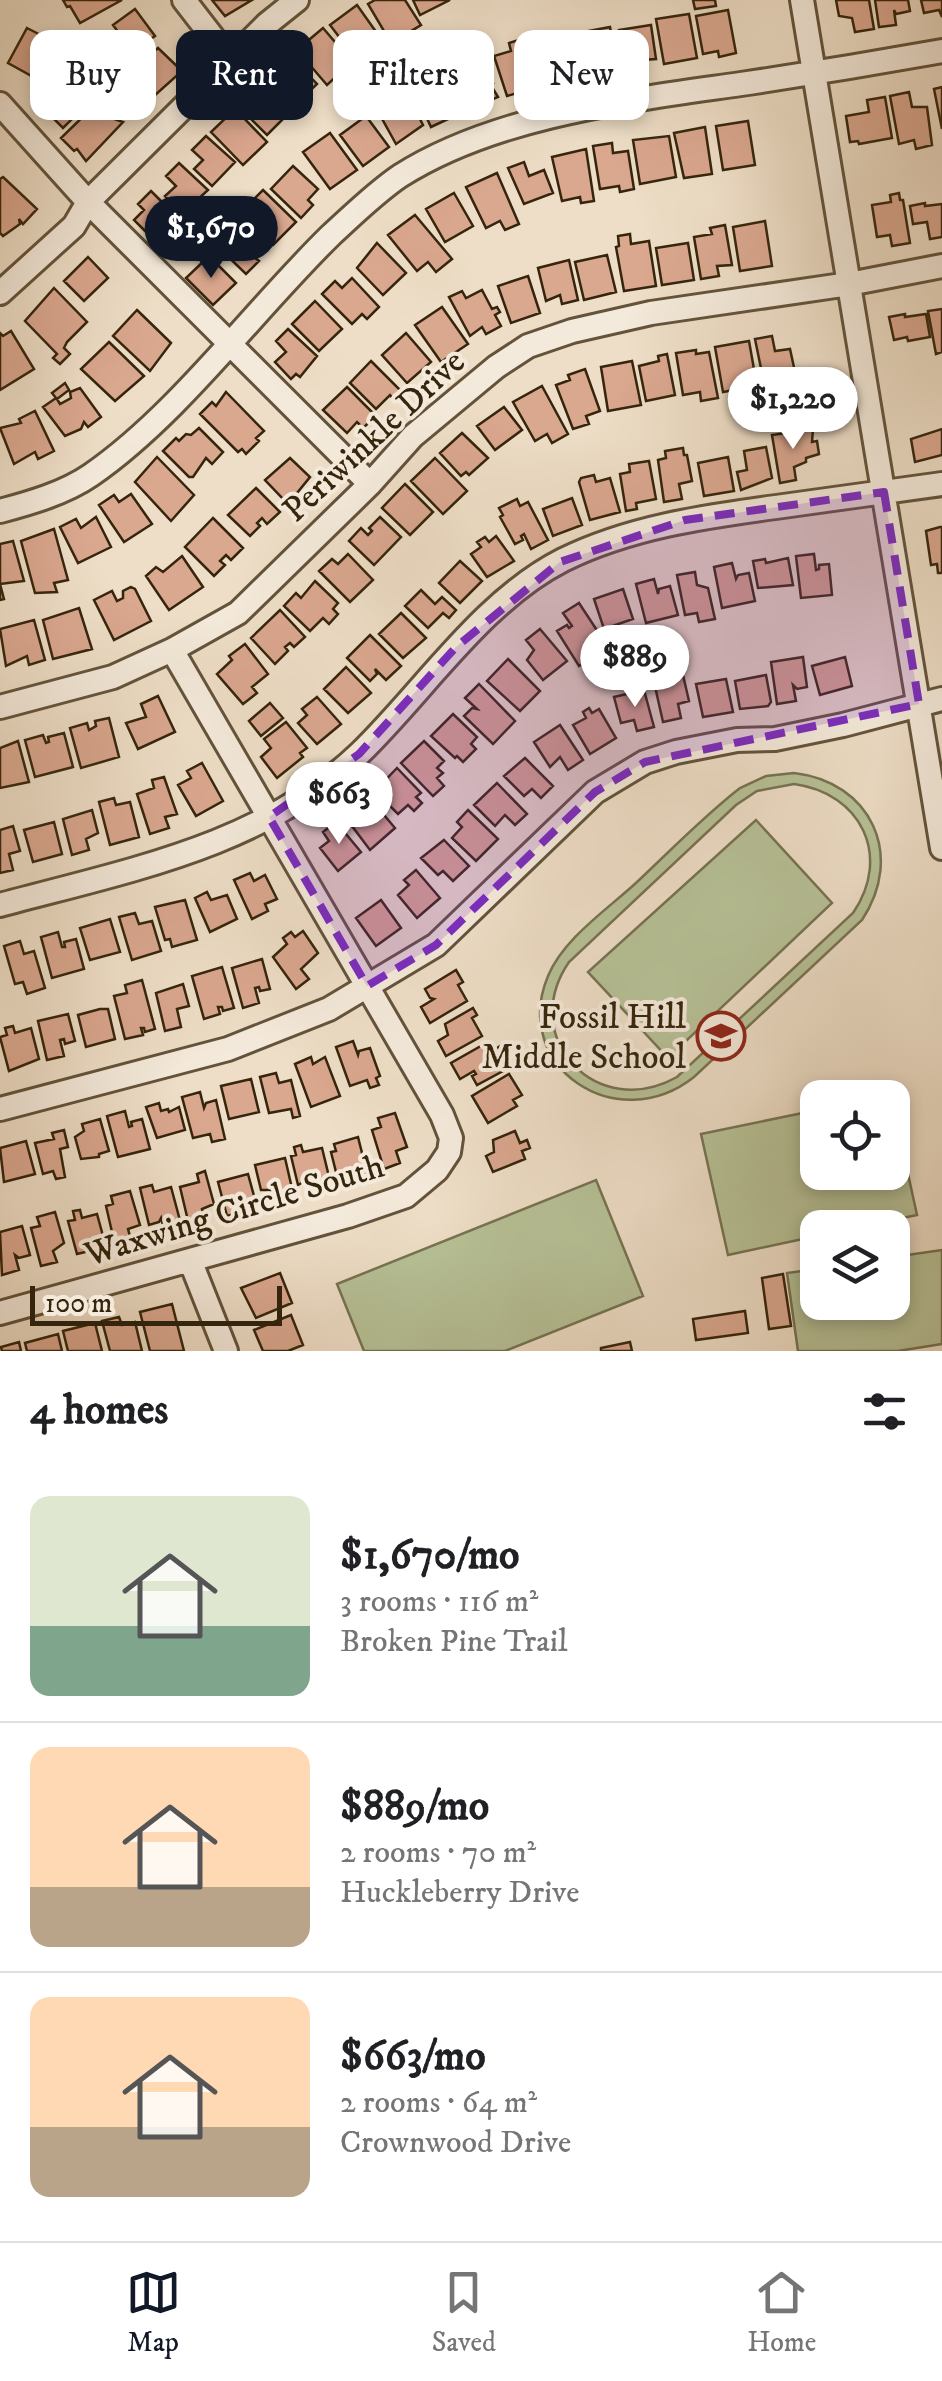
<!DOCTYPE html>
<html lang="en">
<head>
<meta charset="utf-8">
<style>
	body { margin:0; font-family:"IM FELL DW Pica",serif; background:#f6f6f6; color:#202124; height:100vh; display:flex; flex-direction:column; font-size:38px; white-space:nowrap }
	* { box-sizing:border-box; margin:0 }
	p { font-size:32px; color:#757577 }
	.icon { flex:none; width:55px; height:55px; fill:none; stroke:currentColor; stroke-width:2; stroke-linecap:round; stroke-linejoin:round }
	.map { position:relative; height:1351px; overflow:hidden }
	.side { display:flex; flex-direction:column; background:#fff; flex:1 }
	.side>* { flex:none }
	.top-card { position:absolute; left:30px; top:30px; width:882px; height:90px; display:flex; gap:20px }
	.buttons { position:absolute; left:800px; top:1080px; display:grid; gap:20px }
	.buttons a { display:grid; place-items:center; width:110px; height:110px; border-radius:20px; background:#fff; box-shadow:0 5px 15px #0003; font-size:50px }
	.scale { position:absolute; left:30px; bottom:25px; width:252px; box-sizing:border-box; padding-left:10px; border:5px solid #35250c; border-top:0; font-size:28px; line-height:35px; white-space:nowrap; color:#35250c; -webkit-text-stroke:8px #f4eadb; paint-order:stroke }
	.price { position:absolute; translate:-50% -85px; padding:0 22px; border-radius:35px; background:#fff; color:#222; font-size:32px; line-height:65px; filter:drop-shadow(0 2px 5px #0008) }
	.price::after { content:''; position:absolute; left:50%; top:60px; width:30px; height:22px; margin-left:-15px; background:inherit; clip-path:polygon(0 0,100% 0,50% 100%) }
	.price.active { background:#111827; color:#fff }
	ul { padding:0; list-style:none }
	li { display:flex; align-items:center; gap:30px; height:250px; padding:0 30px }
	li+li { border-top:2px solid #e0e0e0 }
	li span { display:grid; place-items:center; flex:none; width:280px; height:200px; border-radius:20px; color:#555 }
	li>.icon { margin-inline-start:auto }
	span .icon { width:120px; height:120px; fill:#fffc; stroke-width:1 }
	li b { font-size:42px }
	h2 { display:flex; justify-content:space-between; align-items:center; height:120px; padding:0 30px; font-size:42px }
	.chip { padding:0 35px; border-radius:20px; background:#fff; box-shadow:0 5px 15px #0003; font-size:35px; line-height:90px }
	.chip.active { background:#111827; color:#fff }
	.tabs { display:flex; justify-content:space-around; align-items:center; height:140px; border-top:2px solid #e0e0e0; background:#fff; font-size:28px; color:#757577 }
	.tabs a { display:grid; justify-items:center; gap:5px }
	.tabs .active { color:#111827 }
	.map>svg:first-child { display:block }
	.park { fill:#b7c197; stroke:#767352; stroke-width:2.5; fill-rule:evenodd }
	.building { fill:#daa78f; stroke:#35250c; stroke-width:2.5 }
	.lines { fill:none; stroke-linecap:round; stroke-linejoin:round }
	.minor-casing { stroke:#63533b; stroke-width:28 }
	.minor { stroke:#f4eadb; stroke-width:22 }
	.marked { fill:#7b2cbf; fill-opacity:0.2; stroke:#7b2cbf; stroke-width:8; stroke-dasharray:20 12; stroke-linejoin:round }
	.labels { text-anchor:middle; stroke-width:8; stroke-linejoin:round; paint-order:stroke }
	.street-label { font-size:35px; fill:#35250c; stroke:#f4eadb }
	.poi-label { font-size:35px; fill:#35250c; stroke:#f4eadb; text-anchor:end }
</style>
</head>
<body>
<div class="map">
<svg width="942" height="1351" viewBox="0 0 942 1351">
	<rect width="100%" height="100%" fill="#eedec7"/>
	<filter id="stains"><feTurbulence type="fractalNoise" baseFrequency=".002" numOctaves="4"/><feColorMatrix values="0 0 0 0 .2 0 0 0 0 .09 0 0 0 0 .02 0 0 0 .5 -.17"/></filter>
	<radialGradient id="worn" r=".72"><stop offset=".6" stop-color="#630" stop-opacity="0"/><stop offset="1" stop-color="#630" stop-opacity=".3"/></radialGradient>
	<!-- park -->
	<path class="park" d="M794,773C871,782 905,855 862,920L694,1077C617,1138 510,1067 548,976C564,938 608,909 637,882C671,850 704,816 740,788L766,776ZM794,784C861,793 892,856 853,913L677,1077C597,1122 517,1038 569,962L736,805L757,791Z
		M756,820L832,903L668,1058L588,972Z
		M893,1105L917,1215L859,1227L818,1228L817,1236L728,1255L701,1134L817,1110L818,1172H892Z
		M596,1180L643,1296L505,1351H364L337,1284Z
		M942,1250V1344L898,1351H798L787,1273L817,1269L818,1302H892L893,1257Z"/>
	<!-- building -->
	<path class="building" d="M63,0H122L80,23L70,6L67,7Z
		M212,0H252L225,16Z
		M375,0H405L421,25L391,43L368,4Z
		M413,0H450L420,15Z
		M693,0H715L716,6L695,9Z
		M836,0H869L874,29L855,32L852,18L839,16Z
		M875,0H908L910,11L896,14L894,10L896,25L879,27Z
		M921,0H942V17L939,10L924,13Z
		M357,5L379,36L353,55L330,25Z
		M135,9L155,36L133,52L113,25Z
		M728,10L736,53L719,57L718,51L703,54L696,16Z
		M689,14L697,58L664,64L656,19Z
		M651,25L656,59L642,60L644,69L626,72L619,30Z
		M610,27L618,72L586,77L578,33Z
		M27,28L56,43L37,79L8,63Z
		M323,28L352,62L327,85L297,50Z
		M522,39L536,77L522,82L524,91L507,96L494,56L511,51L509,43Z
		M572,43L579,80L547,86L540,48Z
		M158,48L182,71L144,105L131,90H125L120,81L134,69L126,61L133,55L140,63Z
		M290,56L317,84L293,107L266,79Z
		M484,61L493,83L490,84L498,97L469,109L454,74Z
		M69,76L92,99L63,128L40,105Z
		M442,76L456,105L445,111L448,119L431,127L412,86Z
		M401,82L423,125L396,144L375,106L388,100L383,91Z
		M942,87V129L934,89Z
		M267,89L290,112L267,135L238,106L251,93L257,99Z
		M909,92L912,107H927L932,145L916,149L914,140L899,144L890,96Z
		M885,97L892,138L859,144L858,141L850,142L846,116L869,112L867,100Z
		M98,102L114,119L123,122L86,161L77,149L74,151L61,138Z
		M235,109L267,142L243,165L211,132Z
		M366,116L389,147L363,166L340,135Z
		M748,121L755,165L723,170L716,126Z
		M705,127L712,174L684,178L674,133Z
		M330,133L357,170L330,189L303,152Z
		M206,136L235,162L212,186L194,169L203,160L192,150Z
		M669,136L676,177L640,184L633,140Z
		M612,143L613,153L628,151L634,189L620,192L619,186L600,189L593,146Z
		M586,149L594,201L581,203L580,197L562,201L552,157Z
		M524,162L529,176L544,170L553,193L524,204L508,168Z
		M179,163L208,190L182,214L165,196L176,186L166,176Z
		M293,166L318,189L308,200L313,205L301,218L271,189Z
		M497,173L519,224L505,230L500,221L486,228L466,187Z
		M3,177L37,209L23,224L19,219L20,224L3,236L0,233V179Z
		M263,190L296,222L273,245L240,213Z
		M151,191L181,221L167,235L171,239L162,248L134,220L144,210L138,204Z
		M454,193L473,226L445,242L426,209Z
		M899,193L900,200H903L910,243L892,246L890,235L877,237L872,205L891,202L890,195Z
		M925,203V206L942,204V237L930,239L927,222L913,224L910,206Z
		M415,215L452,259L436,272L428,262L417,271L388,235Z
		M233,216L265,247L255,258L259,261L246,274L214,243L231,225L228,222Z
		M765,221L772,266L740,271L733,227Z
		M725,225L732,265L717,266L719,276L701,279L694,237L712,234L710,228Z
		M630,234L631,244L649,241L656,286L624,291L616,247L619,246L618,236Z
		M377,243L406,273L383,295L357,268Z
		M688,243L694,280L662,285L656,248Z
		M607,255L616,292L584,300L575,262Z
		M209,256L236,283L213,305L186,278Z
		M88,257L108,278L84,301L64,281Z
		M569,260L578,300L562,304L560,295L546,301L538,268Z
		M528,276L540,313L511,323L498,286Z
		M352,278L379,307L367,319L362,314L352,324L322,294L335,281L342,288Z
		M54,288L87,322L67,342L64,348L70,354L60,364L53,358L57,354L25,321Z
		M482,290L492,309L497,307L500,312L495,315L501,326L486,334L482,327L470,336L449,297L462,291L466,298Z
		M315,301L342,329L319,351L292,324Z
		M442,307L468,344L441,362L415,325Z
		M942,309V352L936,354L928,311Z
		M137,310L171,343L150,371L113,336Z
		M905,314V317L926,314L930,337L908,341L907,337L894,340L889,317Z
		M288,329L317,356L300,377L296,374L291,379L275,362L286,352L276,341Z
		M11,331L34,369L0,390V333L3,336Z
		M406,333L431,362L407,383L382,355Z
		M772,336L775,351L790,349L795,372L785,374L786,379L764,383L755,339Z
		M749,341L757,386L723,392L715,347Z
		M109,342L144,376L115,401L81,369Z
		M696,350V354L709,352L718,398L701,401L700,392L683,395L676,353Z
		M667,354L675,395L646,401L639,366L659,361L658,356Z
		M371,361L402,392L394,400L390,395L376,409L350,383Z
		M632,361L641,405L608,411L601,367Z
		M585,369L600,411L586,416L589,424L573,429L556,385L570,380L568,375Z
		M65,383L69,390L57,399L60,404L71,398L70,392L80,388L101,417L88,427L84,422L81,429L65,436L43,407L56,398L52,393Z
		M542,386L568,434L552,443L547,434L535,441L513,402Z
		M347,387L376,416L363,428L357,422L347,433L323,410Z
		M226,392L264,431L256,438L259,441L246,454L242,449L238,452L200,414L212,402L216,406Z
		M504,407L522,430L495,450L477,426Z
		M35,411L54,451L38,459L35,452L14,464L0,428L21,423L19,419Z
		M199,428L223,452L212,464L206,458L193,477H189L163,451L176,438L179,441L186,434L191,435Z
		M813,429L812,442L817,441L819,454L806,458V462L794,467L796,480L780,483L772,435Z
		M942,429V455L915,462L911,439Z
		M462,433L488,458L469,475L466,472L461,476L440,453Z
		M766,447L772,478L741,490L737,472L747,470L744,451Z
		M683,448L684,455H687L692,481L679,484L682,499L664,502L658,460L666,458L665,451Z
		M157,457L194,495L171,521L135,482Z
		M728,457L734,491L704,496L698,463Z
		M290,458L310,477L288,504L265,480Z
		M435,458L467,491L443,514L411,481Z
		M649,461L656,499L636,503L637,509L626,511L620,474L630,472L629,464Z
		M594,475L596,482L610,478L620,512L590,520L579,482L581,478Z
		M405,484L433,512L410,535L382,508Z
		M256,488L280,512L267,524L262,518L257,523L260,526L250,536L228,515Z
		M131,494L152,524L124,542L99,505L114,495L119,502Z
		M572,498L582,525L553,536L543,509Z
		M517,499L520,506L528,502L548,540L531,549L524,534L521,536L523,540L515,544L500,517L503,515L499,508Z
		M96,517L111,547L78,563L60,527L76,519L81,528Z
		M380,517L401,537L374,565L349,541L361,528L368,535L372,531L369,528Z
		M213,518L243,548L231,560L226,555L220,561L225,565L214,576L185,547Z
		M940,527H942V573H938L937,564L931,565L926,531Z
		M54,529L68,580L54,583L57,592L35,593L21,541Z
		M496,536L514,561L487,577L471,554L481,547L477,542L485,537L489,542Z
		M13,541L24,581L0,584L4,599L0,600V544Z
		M348,554L373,580L350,602L319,571L332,559L338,564Z
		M814,554L816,570L819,569V565L829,564L832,595L801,598L796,556Z
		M182,556L203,587L169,610L146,576L156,567L163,572Z
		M788,558L793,585L758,588L753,561L765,559L766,563Z
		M460,561L482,581L460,603L439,583Z
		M732,563L736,579L738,575L749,573L755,601L722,608L714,567Z
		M695,572L697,585L708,588L715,619L699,622L697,613L685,615L677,575Z
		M654,579L658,594L659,589L670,586L678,615L646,623L636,584Z
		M315,581L338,603L333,609L338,614L329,624L323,618L310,631L284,606L296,593L301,598Z
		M131,587L135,589L151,621L114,640L94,600L112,591L117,601L123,598V591Z
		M623,589L633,619L604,629L594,599Z
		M421,590L435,604L442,597L456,610L449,618L443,613L428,628L405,606Z
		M579,603L602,638L590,646L596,655L579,666L557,631L567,625L569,628L572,626L563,613Z
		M79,608L92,649L53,659L43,620Z
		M280,610L305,637L294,647L290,643L285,647L288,651L275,664L251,638Z
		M401,613L426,638L403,658L379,634Z
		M34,620L45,660L29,665L27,656L6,666L0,629Z
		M540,629L567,661L543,680L527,660L534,650L526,640Z
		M370,635L401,666L386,680L375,669L377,674L370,681L347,658Z
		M245,644L268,674L252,687L257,693L243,704L217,674L232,660L229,656Z
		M803,657L807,687L797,689L793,685L796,701L777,704L771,662Z
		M845,657L852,686L820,695L812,666Z
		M508,659L540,691L520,711L487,681Z
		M346,667L371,693L348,713L324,689Z
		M683,675L689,701L678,704L681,718L663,722L654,682Z
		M766,675L771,702L768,706L740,709L735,681Z
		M726,679L733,712L703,717L696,684Z
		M479,684L515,721L493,744L464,716L472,708L477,709L465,698Z
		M644,690L654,727L637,731L634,720L621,723L614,697Z
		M158,696L175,732L138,749L126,723L146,717L141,704Z
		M317,697L341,724L317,744L298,723L307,715L302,709Z
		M270,703L283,718L261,736L249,721Z
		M589,708L592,713L599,709L616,738L590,754L573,725L586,718L583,712Z
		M453,714L477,737L471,744L476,749L463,762L457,756L455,758L431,736Z
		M109,718L119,757L81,768L70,728L87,723L89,730L96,726L95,721Z
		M286,722L307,748L300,753L303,757L277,778L261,757L271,748L264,739Z
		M560,725L583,760L568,770L560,757L550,767L534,742Z
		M64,733L73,767L35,777L25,740L43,735L46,743L49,742L48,737Z
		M18,741L29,782L0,788V748Z
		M424,741L444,761L437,768L443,773L437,778L444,786L433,796L401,763Z
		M525,758L553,786L541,798L532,789L524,796L504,776Z
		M202,763L223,801L196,816L178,785L191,778L187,771Z
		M397,768L421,793L416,797L422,803L414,811L408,805L398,814L375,791Z
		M164,777L177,814L165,817L169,828L150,834L137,794L154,788L152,780Z
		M497,783L527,814L515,825L505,815L495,826L474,805Z
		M368,796L395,828L370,850L352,826L364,819L354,808Z
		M114,798L116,805L130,802L139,837L110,845L99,802Z
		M92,810L98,833L86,839L89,850L72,855L63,819Z
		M468,810L498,839L476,861L452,838L462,827L457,822Z
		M54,822L62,854L33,862L24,830Z
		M336,822L361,852L338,871L320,848L329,841L323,832Z
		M13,826L20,851L9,854L13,870L0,873V830Z
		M444,840L469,866L453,881L443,871L438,875L421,858Z
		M416,870L440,898L417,918L398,895L409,885L404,880Z
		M250,873L254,881L265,875L277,899L265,904L268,911L252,919L234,880Z
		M207,892L211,900L227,895L237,919L210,932L195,898Z
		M185,900L197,940L172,947L170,939L165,940L155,907Z
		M381,900L401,928L376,946L356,918Z
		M135,913L139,924L152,921L161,951L132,960L119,917Z
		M110,919L120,952L90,960L80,928Z
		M303,931L318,953L301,969L309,979L296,989L273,957L287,944L283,938L291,932L295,937Z
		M58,932L62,947H65L64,942L76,939L84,969L52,978L41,937Z
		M20,941L24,954L34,951L45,988L27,994L23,982L15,984L4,946Z
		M262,959L270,989L260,991L259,987L255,988L259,1003L243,1008L232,968Z
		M222,967L234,1008L223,1011L222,1007H218L220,1014L204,1019L192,976Z
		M456,970L463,982L458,985L467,1001L430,1023L421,1007L434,999L430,998L425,989Z
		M142,980L155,1029L145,1032L144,1028H141L143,1035L125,1039L114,996L127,993L125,985Z
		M183,984L189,1006L177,1009L181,1027L165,1031L156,993Z
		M473,1008L477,1015L472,1018L482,1036L446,1056L438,1041L448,1035L445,1024Z
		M100,1009H108L115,1039L86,1047L78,1015Z
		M68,1014L75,1041L65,1044L64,1039L60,1040L64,1056L47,1060L38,1021Z
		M13,1026L15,1033L31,1028L39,1059L9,1071L0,1037L7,1035L5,1028Z
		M353,1041L358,1055L359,1051L370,1048L380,1076L376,1078L379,1085L370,1088L367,1080L350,1086L336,1047Z
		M488,1042L493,1051L500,1046L509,1063L501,1067L503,1071L477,1085L472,1076L476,1074L474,1071L460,1079L451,1063Z
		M311,1057L313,1064L325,1057L340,1096L311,1107L295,1064Z
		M276,1073L279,1083L291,1080L300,1116L293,1118L291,1109L269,1113L260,1077Z
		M509,1074L522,1095L513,1100L517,1106L488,1123L472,1096Z
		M251,1079L259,1112L229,1119L221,1086Z
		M200,1092L204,1108L206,1103L216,1100L225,1139L212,1142L210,1134L193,1138L182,1097Z
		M159,1103L161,1111L168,1109L169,1112L179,1107L185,1130L157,1138L146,1107Z
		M125,1111L129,1127L132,1126L131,1122L142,1119L150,1149L118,1157L107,1116Z
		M395,1113L407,1147L396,1151L400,1163L384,1169L372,1130L381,1127L378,1118Z
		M100,1119L109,1151L99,1154V1157L81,1159L75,1137L84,1131L82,1124Z
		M64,1130L68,1147L60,1149L65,1177L56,1179L53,1171L43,1174L35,1143L54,1139L52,1133Z
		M515,1131L520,1143L527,1140L530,1148L522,1151L525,1159L493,1172L486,1156L494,1152L493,1140Z
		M358,1137L368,1177L339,1184L331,1152L336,1151L334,1144Z
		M26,1141L35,1174L4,1182L0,1148Z
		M301,1145L303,1152L322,1148L332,1189L315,1193L311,1178L298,1185L291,1156L296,1155L294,1147Z
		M285,1158L294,1197L278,1201L275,1190H261L255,1165Z
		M205,1171L214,1204L202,1209L205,1220L189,1225L180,1187L199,1182L197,1174Z
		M248,1174L257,1207L227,1216L218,1182Z
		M152,1185L154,1192L171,1187L182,1228L165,1233L161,1218L159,1222L149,1225L140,1188Z
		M130,1191L140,1225L128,1229L131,1240L115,1245L106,1206L113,1204L111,1196Z
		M80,1210L82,1218L97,1214L106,1247L77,1254L68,1221L75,1220L73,1211Z
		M55,1212L64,1243L53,1251L57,1262L41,1266L31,1228L40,1226L37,1217Z
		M22,1226L30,1255L19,1258L15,1255L19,1270L2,1275L0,1232Z
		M280,1273L292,1303L256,1318L241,1288Z
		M783,1274L791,1326L769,1329L762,1278Z
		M172,1304L184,1351H150L140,1312Z
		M745,1311L748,1333L696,1340L693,1319Z
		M291,1315L303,1345L288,1351H263L254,1330Z
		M119,1317L122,1325L135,1322L142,1351H110L102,1321Z
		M95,1323L102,1351H68L63,1331Z
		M58,1334L62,1351H27L25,1343Z
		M19,1342L21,1351H2L1,1347Z
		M630,1342L632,1351H601V1348Z"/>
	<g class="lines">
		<!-- minor casing -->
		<g class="minor-casing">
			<path id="minor" d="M184,0L232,62
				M802,0L942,848
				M0,104L88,202L370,484
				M0,293L74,226L88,202L267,24L297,0
				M0,511C30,503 65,493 91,475C178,415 254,310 331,235C353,215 375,193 400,176C496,115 630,100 741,84C808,74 875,63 942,51
				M0,707L113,677L172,650L238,613L370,484L413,436L496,367L528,346L572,331L651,313L849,284L942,266
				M0,905C125,871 263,846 360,753C424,691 482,601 563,560C630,527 703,517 776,507C831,499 887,492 942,484
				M0,1109L228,1049L329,1009L436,945L595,792L645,762L676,752L737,740L775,739L843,725L942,699
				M190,1260L226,1351
				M0,1313L348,1216L406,1196L437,1170L449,1152L451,1138L442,1115L172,650"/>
		</g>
		<!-- minor -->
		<use href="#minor" class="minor"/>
	</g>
	<!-- marked area -->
	<path class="marked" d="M884,492L919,704L645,762L595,792L436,945L367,986L269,817L359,754L456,647L560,562L685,520Z"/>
	<!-- icons -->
	<defs>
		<g id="school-ring" transform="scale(2.5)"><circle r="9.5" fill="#f4eadb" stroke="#8f2418" stroke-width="1.5"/><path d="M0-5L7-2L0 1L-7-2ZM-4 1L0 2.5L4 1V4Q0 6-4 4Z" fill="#8f2418"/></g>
	</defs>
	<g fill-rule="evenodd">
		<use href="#school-ring" x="721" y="1036"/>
	</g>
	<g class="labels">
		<!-- street labels -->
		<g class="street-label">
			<text transform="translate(373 435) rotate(-43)" y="12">Periwinkle Drive</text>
			<text transform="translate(234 1209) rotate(-17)" y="12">Waxwing Circle South</text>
		</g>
		<!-- poi labels -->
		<g class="poi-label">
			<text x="686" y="1028">Fossil Hill<tspan x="686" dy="40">Middle School</tspan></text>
		</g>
	</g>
	<rect width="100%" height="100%" filter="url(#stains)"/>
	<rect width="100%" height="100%" fill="url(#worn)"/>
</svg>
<div class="buttons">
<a><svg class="icon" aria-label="locate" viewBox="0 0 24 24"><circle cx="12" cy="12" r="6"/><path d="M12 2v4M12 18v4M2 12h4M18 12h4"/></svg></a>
<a><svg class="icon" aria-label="layers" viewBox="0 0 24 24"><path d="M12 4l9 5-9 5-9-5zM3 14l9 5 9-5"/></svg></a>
</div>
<div class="scale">100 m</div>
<b class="price active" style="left:211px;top:281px">$1,670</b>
<b class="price" style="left:793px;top:452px">$1,220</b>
<b class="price" style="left:635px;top:710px">$889</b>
<b class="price" style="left:339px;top:847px">$663</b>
<div class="top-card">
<a class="chip">Buy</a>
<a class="chip active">Rent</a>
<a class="chip">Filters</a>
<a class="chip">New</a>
</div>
</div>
<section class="side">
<h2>4 homes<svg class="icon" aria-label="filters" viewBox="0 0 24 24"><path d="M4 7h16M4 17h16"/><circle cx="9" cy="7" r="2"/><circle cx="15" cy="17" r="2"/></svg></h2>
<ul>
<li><span style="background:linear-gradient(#dfe7d0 65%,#7fa58c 0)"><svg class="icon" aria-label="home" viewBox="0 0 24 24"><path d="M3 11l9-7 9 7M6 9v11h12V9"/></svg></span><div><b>$1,670/mo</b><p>3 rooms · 116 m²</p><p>Broken Pine Trail</p></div></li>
<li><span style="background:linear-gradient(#ffd9b3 70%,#b9a48a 0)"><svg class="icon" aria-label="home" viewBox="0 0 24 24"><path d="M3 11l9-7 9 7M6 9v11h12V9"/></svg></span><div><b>$889/mo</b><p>2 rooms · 70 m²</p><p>Huckleberry Drive</p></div></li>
<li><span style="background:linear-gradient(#ffd9b3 65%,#b9a48a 0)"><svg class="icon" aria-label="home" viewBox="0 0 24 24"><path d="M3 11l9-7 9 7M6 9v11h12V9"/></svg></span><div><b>$663/mo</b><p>2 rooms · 64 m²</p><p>Crownwood Drive</p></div></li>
</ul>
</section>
<nav class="tabs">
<a class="active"><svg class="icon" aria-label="map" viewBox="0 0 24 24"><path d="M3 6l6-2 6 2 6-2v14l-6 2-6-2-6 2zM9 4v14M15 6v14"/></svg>Map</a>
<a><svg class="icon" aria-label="saved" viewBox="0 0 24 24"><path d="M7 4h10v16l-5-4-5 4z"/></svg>Saved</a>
<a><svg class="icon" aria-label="home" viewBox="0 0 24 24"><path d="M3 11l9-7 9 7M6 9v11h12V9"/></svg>Home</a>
</nav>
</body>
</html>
